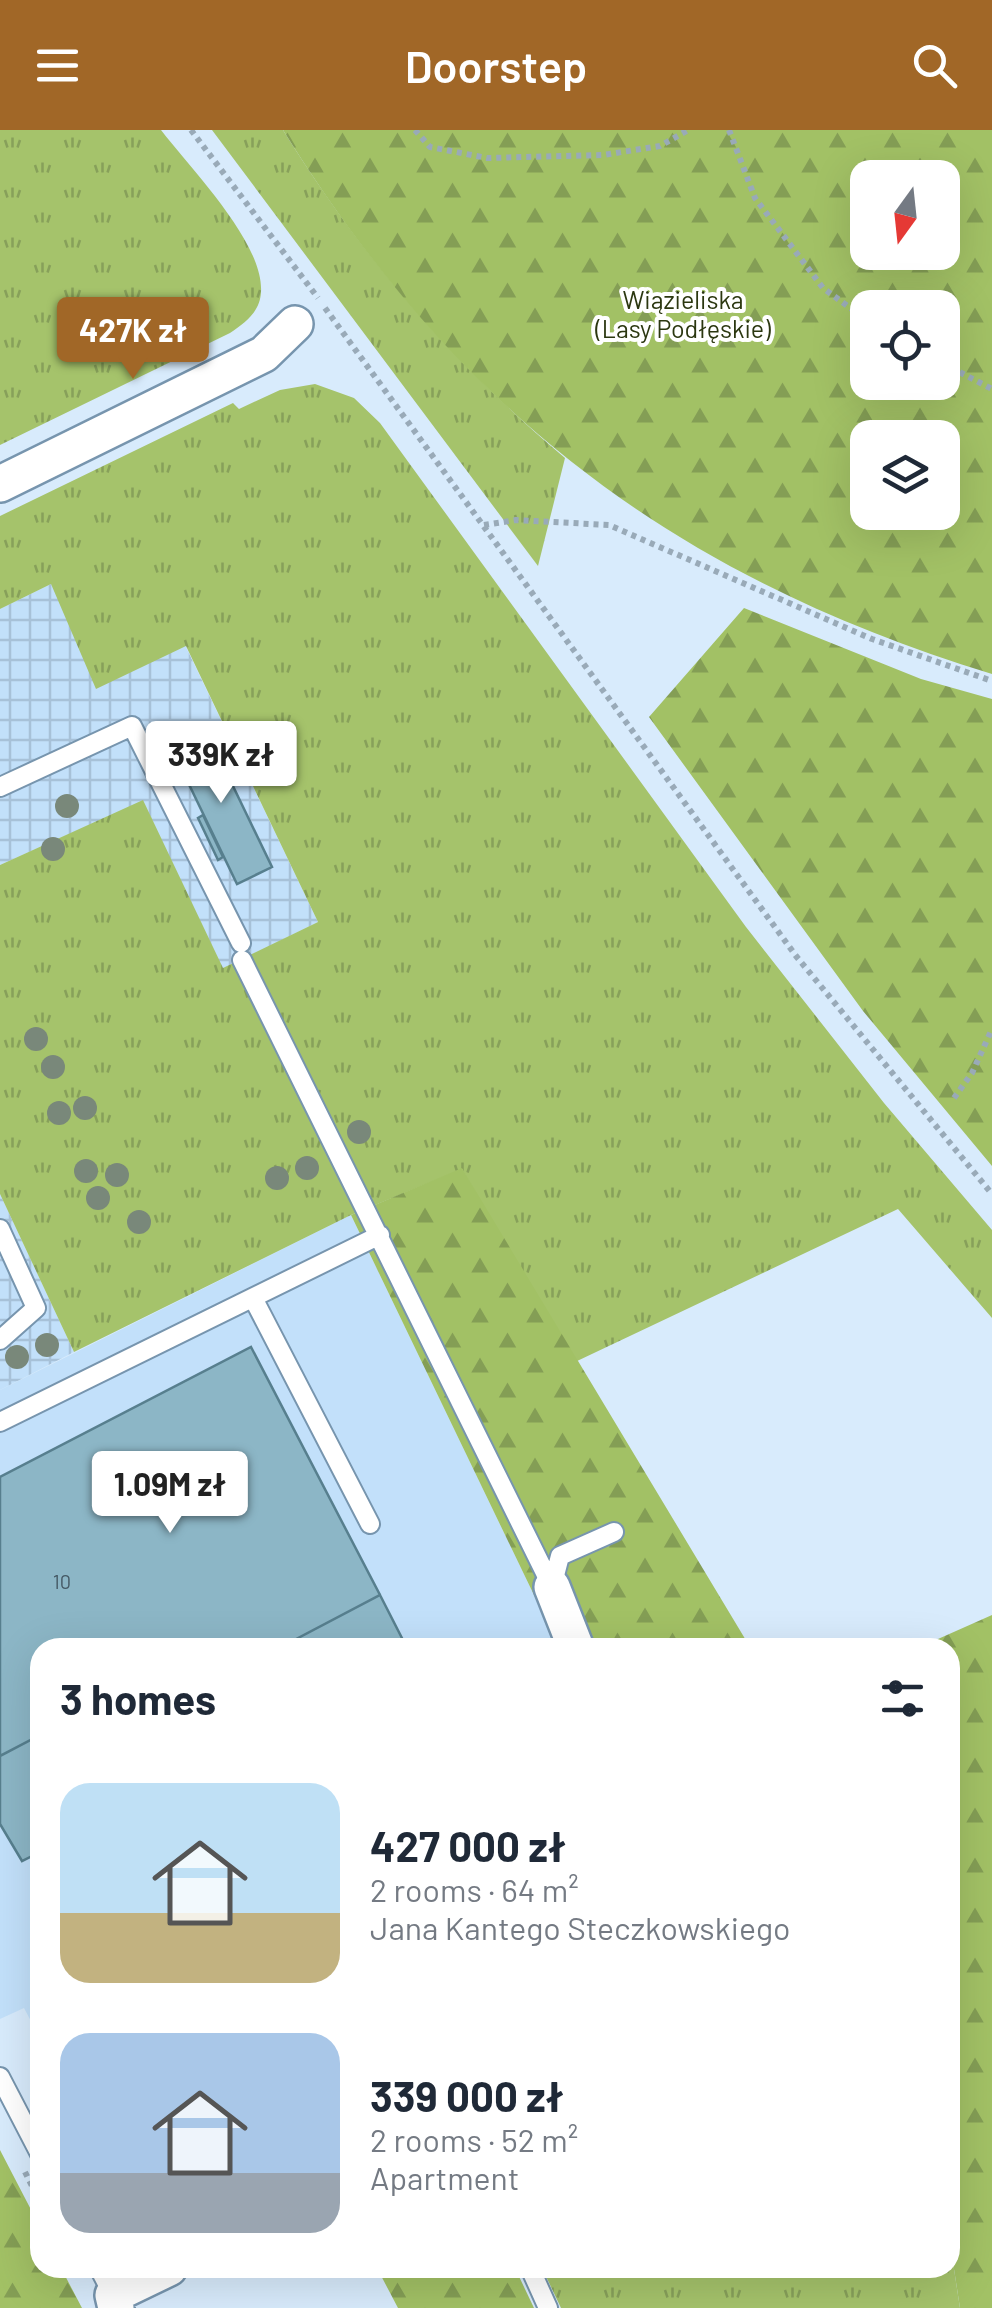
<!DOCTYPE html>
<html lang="en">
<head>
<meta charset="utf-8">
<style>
	body { margin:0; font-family:Barlow,sans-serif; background:#f2f2f3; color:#1f2937; height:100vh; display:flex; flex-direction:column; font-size:38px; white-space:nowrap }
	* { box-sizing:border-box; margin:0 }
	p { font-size:32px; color:#747a83 }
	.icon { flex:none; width:55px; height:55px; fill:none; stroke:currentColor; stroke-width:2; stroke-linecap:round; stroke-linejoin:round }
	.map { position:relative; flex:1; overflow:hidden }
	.details { position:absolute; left:30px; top:1508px; width:930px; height:640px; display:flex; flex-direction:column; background:#fff; border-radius:30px; box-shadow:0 10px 40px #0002 }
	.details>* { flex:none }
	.needle { width:65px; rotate:195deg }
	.controls { position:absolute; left:850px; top:30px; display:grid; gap:20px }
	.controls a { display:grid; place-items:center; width:110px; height:110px; border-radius:20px; background:#fff; box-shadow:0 10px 40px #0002; font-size:50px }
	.price { position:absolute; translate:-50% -85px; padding:0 22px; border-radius:10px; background:#fff; color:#222; font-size:32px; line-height:65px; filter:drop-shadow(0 2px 5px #0008) }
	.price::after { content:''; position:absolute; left:50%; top:60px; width:30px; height:22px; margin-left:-15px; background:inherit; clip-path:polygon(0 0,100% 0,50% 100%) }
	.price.selected { background:#a16727; color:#fff }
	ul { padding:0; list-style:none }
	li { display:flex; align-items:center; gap:30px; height:250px; padding:0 30px }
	li span { display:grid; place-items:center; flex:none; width:280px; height:200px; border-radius:30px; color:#555 }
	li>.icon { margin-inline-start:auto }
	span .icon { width:120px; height:120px; fill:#fffc; stroke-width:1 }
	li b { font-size:42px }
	h2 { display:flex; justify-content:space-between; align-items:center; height:120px; padding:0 30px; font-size:42px }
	header { display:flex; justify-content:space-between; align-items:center; height:130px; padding:0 30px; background:#a16727; color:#fff; font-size:45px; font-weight:600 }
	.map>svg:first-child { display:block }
	.built { fill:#c2e0fa }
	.industrial { fill:url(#industrial-grid) }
	.grass { fill:url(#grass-tufts) }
	.forest { fill:url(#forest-firs); fill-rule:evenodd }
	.building { fill:#8cb6c6; stroke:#577f8e; stroke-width:2.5 }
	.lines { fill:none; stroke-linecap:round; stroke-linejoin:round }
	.service-casing { stroke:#7795ae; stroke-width:22 }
	.minor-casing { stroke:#7795ae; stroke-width:40 }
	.path { stroke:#99aab8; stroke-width:6; stroke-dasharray:5 5; stroke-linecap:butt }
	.service { stroke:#fff; stroke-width:18 }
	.minor { stroke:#fff; stroke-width:35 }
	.tree { fill:#79887a }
	.labels { text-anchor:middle; stroke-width:8; stroke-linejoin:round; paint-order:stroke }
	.number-label { font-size:20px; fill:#465a66 }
	.park-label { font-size:25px; fill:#2b3710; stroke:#fff }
</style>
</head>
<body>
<header><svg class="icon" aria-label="menu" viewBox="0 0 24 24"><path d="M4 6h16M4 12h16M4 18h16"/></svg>Doorstep<svg class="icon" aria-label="search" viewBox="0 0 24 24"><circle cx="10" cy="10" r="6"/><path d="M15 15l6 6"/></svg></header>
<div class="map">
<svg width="992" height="2178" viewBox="0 0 992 2178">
	<defs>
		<pattern id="industrial-grid" width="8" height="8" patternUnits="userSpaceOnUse" patternTransform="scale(2.5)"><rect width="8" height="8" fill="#c2e0fa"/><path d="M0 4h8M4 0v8" fill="none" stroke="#a7c1d8"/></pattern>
		<pattern id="grass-tufts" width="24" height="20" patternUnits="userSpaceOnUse" patternTransform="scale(2.5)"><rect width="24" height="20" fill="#a5c36b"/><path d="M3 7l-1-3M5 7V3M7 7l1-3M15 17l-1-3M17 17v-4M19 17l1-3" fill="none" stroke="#87a05a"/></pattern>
		<pattern id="forest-firs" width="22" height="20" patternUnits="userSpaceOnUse" patternTransform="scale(2.5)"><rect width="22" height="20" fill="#a2c165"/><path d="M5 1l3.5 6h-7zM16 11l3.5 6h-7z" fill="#849e55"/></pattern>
	</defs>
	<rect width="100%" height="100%" fill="#d8ebfc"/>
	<!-- built -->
	<path class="built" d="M351,1085L559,1517L40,1518V1908L24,1878L0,1889V1260Z"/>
	<!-- industrial -->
	<path class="industrial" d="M51,454L185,515L318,792L223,839L143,671L0,735V479Z
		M0,1064L74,1222L0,1260Z"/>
	<!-- grass -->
	<path class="grass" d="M0,0H161C191,39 264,113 261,162C260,182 245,193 230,203L0,315Z
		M212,0H283C361,125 452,233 565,328L538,436Z
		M315,254L354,268L380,293L746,797L884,973L992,1100V1188L898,1079L575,1232L462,1039L351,1085L74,1222L0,1064V735L143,670L223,838L318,792L186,516L96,559L51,454L0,479V386L233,273L239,279L280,260Z
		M950,2113L960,2178H561L542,2138H950Z"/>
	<!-- forest -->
	<path class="forest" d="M283,0H992V544C673,446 459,283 283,0ZM868,48H942V122H868ZM868,178H942V252H868ZM868,308H942V382H868Z
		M744,478L921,549L992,569V1036L863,881L649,587Z
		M462,1038L750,1517H559L351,1085Z
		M992,1485V2178H960L950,2113V1518L920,1517Z
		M0,2020L40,2097V2138H61L82,2178H0Z
		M377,2138H515L534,2178H398Z"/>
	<!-- building -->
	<path class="building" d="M205,598L272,737L237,754L170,615Z
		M203,685L223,727L218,730L198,688Z
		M251,1217L380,1465L279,1518H228L224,1510L209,1518H40V1605L0,1626V1347Z
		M380,1465L407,1518H279Z
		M40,1605V1722L22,1731L0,1694V1626Z"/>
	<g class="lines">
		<!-- service casing -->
		<g class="service-casing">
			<path id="service" d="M0,657L132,596L241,813
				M242,830L552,1457
				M0,1099L36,1178L0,1210
				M253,1168L370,1394
				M0,1292L380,1105
				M552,1457L560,1426L614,1402
				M0,1947L40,2024
				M99,2138L113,2165
				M530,2138L548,2178"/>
		</g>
		<!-- minor casing -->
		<g class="minor-casing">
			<path id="minor" d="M0,354L264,224L295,194
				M552,1457L576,1518
				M116,2178L113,2165L169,2138"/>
		</g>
		<!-- path -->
		<path class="path" d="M191,0L318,168
			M415,0L430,17L487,28L603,25L660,16L688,0
			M729,0L755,68L823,158L868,191
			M325,178L796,826L992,1064
			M942,233L992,259
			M484,395L516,390L609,395L872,509L992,551
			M954,968L972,943L992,899
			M25,2042L40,2072"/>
		<!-- service -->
		<use href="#service" class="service"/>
		<!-- minor -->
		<use href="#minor" class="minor"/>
	</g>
	<!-- trees -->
	<g class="tree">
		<circle cx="67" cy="676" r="12"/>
		<circle cx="53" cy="719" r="12"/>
		<circle cx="36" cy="909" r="12"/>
		<circle cx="53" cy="937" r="12"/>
		<circle cx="85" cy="978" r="12"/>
		<circle cx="59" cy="983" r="12"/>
		<circle cx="359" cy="1002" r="12"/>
		<circle cx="307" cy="1038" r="12"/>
		<circle cx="86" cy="1041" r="12"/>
		<circle cx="117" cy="1045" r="12"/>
		<circle cx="277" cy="1048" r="12"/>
		<circle cx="98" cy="1068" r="12"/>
		<circle cx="139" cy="1092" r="12"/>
		<circle cx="47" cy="1215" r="12"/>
		<circle cx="17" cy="1227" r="12"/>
	</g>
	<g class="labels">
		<!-- number labels -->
		<g class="number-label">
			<text x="62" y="1459">10</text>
		</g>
		<!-- park labels -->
		<g class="park-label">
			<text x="683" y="179">Wiązieliska<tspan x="683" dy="29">(Lasy Podłęskie)</tspan></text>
		</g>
	</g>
</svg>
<div class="controls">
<a><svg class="needle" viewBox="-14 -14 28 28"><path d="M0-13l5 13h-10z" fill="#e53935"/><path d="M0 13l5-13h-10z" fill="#747a83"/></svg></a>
<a><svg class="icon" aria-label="locate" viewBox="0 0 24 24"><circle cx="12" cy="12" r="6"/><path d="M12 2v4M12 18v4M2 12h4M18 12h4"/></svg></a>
<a><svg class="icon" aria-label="layers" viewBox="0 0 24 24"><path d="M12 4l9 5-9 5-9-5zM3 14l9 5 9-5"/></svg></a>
</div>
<b class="price selected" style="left:133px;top:252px">427K zł</b>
<b class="price" style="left:221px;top:676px">339K zł</b>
<b class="price" style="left:170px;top:1406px">1.09M zł</b>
<section class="details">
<h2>3 homes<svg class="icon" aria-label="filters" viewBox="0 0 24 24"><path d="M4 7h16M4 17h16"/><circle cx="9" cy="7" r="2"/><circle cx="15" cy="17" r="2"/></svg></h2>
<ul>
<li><span style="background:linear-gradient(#bfe0f5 65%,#c2b280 0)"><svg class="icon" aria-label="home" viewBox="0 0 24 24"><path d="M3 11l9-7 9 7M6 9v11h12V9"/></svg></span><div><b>427 000 zł</b><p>2 rooms · 64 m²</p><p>Jana Kantego Steczkowskiego</p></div></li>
<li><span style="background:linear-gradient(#a9c7e8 70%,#9aa5b1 0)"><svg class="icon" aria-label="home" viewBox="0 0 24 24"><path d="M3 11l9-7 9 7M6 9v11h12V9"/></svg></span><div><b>339 000 zł</b><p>2 rooms · 52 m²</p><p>Apartment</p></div></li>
</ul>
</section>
</div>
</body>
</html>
